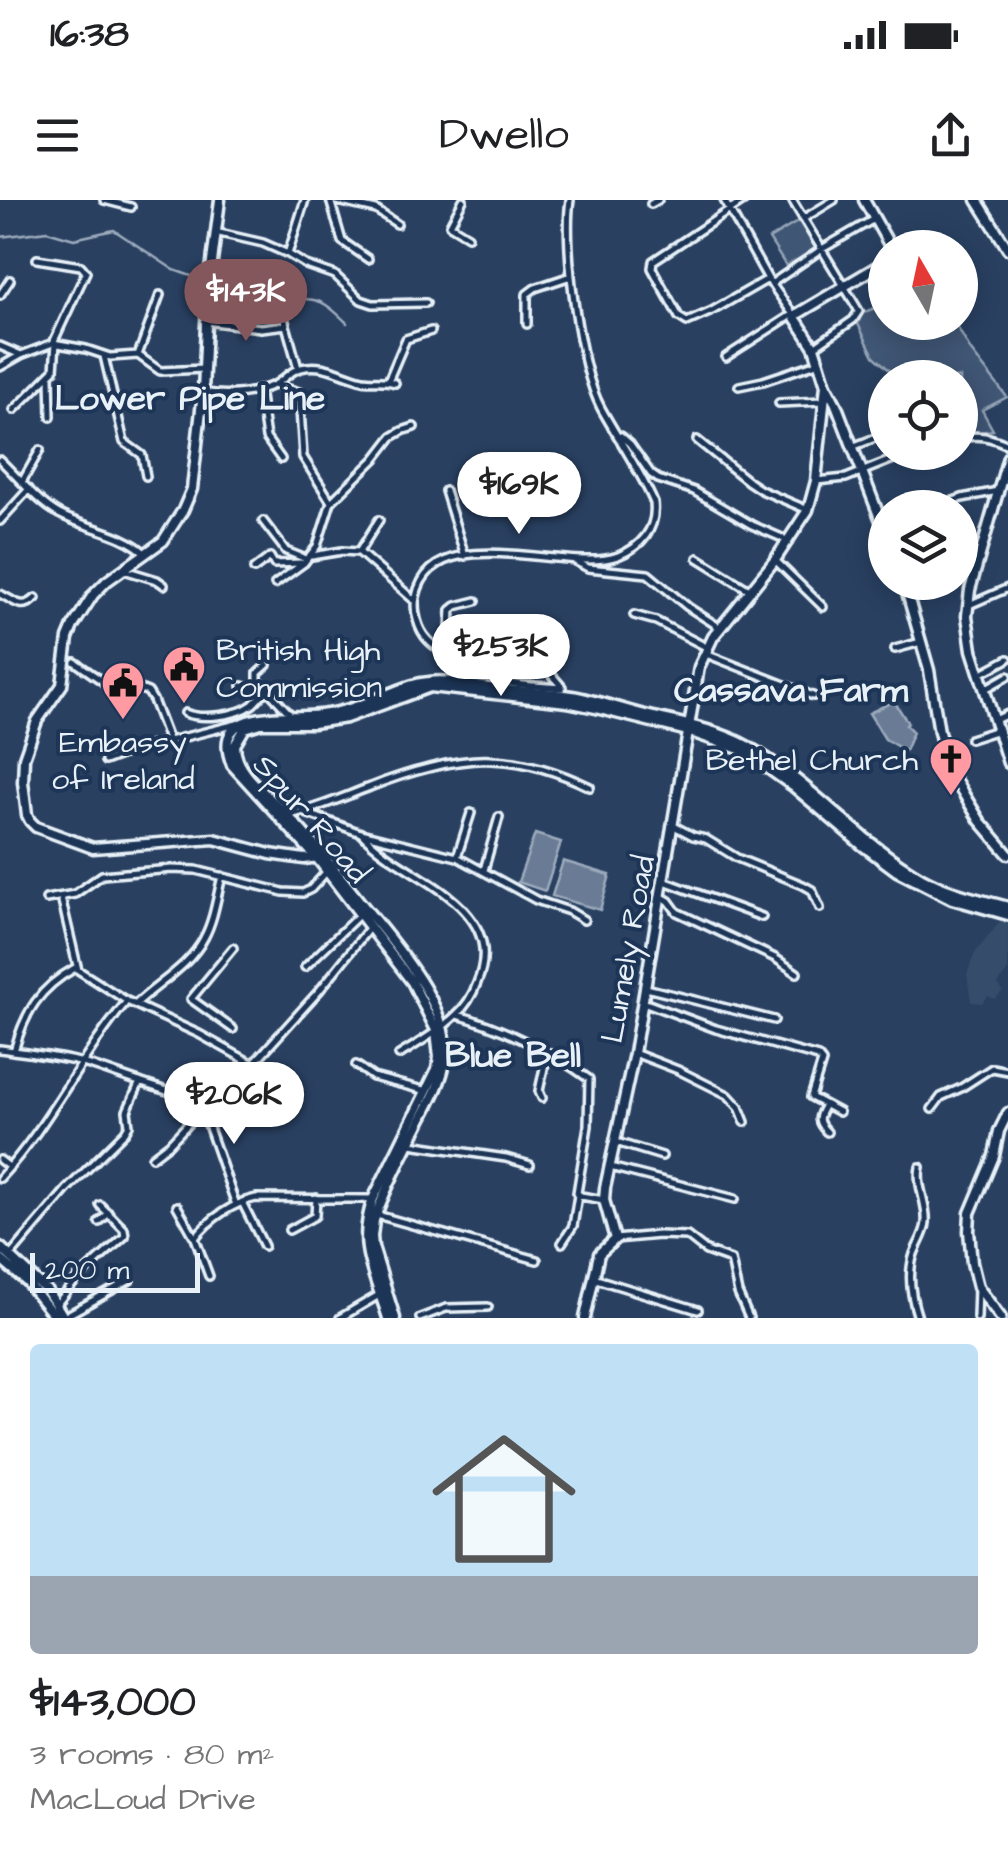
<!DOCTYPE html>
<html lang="en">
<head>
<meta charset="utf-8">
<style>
	body { margin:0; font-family:"Architects Daughter",sans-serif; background:#f6f6f6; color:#202124; height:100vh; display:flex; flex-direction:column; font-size:38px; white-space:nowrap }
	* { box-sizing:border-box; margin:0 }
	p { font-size:32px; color:#757577 }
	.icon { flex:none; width:55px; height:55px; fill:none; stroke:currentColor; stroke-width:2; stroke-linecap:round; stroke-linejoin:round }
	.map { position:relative; height:1118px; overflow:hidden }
	.side { display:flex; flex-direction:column; background:#fff; flex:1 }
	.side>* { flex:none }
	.needle { width:65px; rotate:351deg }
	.tools { position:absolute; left:868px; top:30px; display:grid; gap:20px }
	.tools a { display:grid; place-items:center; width:110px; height:110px; border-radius:50%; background:#fff; box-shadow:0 5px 25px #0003; font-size:50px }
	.scale { position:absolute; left:30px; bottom:25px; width:170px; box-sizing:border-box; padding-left:10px; border:5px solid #e8f1f8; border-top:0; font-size:28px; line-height:35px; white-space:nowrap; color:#e8f1f8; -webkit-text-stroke:8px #1d3557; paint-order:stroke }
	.price { position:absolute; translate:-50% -85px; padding:0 22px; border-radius:35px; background:#fff; color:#222; font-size:32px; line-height:65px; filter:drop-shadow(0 2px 5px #0008) }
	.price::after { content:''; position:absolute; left:50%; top:60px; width:30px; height:22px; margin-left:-15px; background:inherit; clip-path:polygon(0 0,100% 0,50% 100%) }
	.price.on { background:#84575d; color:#fff }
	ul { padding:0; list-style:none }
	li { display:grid; align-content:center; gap:20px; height:530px; padding:0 30px }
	li span { display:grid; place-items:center; height:310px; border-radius:10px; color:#555 }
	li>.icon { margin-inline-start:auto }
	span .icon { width:180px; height:180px; fill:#fffc; stroke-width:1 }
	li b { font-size:42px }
	.status { display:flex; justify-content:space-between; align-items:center; height:70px; padding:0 50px; background:#fff; direction:ltr }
	.status svg { height:28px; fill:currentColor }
	header { display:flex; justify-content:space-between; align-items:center; height:130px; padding:0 30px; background:#fff; font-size:45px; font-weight:600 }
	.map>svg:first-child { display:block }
	.built { fill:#364d6b }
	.green { fill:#415774; stroke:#94a4b6; stroke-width:2.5 }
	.water { fill:#6b7c95; stroke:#9dabbd; stroke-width:2.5 }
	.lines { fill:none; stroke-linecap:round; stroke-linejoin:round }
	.stream { stroke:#9dabbd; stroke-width:2.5 }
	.street-casing { stroke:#e8f1f8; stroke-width:12 }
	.secondary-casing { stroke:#e8f1f8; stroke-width:15 }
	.primary-casing { stroke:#e8f1f8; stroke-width:15 }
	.street { stroke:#1d3557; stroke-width:5 }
	.secondary { stroke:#1d3557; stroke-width:8 }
	.primary { stroke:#1d3557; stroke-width:8 }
	.labels { text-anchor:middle; stroke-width:8; stroke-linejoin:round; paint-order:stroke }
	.poi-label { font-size:32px; fill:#e8f1f8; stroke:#1d3557; text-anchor:start }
	.street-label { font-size:32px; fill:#e8f1f8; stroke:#1d3557 }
	.neighbourhood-label { font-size:35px; font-weight:bold; fill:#e8f1f8; stroke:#1d3557 }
</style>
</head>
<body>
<div class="status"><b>16:38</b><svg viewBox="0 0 49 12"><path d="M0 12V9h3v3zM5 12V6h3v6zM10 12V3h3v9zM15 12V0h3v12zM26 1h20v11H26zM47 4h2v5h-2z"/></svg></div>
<header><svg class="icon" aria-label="menu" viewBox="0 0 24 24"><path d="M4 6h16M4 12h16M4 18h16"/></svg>Dwello<svg class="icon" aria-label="share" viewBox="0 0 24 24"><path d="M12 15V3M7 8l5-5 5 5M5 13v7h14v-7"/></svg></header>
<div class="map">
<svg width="1008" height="1118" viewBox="0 0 1008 1118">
	<rect width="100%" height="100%" fill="#294061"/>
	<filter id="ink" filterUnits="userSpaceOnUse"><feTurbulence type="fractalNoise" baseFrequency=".01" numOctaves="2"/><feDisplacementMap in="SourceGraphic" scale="20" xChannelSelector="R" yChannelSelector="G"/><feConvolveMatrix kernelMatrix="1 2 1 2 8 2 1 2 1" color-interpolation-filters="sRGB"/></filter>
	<g filter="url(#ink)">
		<!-- built -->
		<path class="built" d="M1002,719L1008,721V770L998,784L1003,791L995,799L988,796L982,803L971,802L967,774L975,753Z"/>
		<!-- green -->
		<path class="green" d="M799,21L816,49L786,66L769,39Z
			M885,104V122L955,123L971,151L1007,197L982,210L993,230L960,235V178L897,177L874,156L858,124L862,113Z"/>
		<!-- water -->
		<path class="water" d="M894,501L908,523L906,525L913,532L905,551L885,539L869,513Z
			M535,634L561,642L545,691L518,682Z
			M563,661L610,675L600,710L552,696Z"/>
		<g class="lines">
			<!-- stream -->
			<path class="stream" d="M0,37L47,31L74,39L114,30L174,70L194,77
				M215,83L226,106H263L276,103
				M287,100C318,96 326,102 347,123"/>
			<!-- street casing -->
			<g class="street-casing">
				<path id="street" d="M104,0L131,7
					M330,0L342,41L368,59
					M333,0L376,10L397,24
					M463,0L450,25L468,36
					M724,0L768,79L794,116
					M745,0L653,61L652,68L679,117L687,122L712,111L768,79
					M792,0L859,111L853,120L814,147
					M651,4L658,0
					M803,19L834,0
					M215,32L263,43L288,54L306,65L335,75L361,100L373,104L426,103
					M288,54L305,0
					M37,59L81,66L86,72L53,143
					M771,84L822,49L874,19
					M0,95L10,80
					M282,111L298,168
					M206,121L261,128L286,125
					M527,124V94L535,88L571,76
					M0,146L21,155
					M138,155L160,95
					M104,156L124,242L142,255L146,276
					M726,157L793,114
					M0,167L21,155L53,143L86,149L110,157L138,155L160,171L204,169
					M50,176L51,217
					M388,181L406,139L431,131
					M276,185L299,192L303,257L331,302
					M739,186L763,181L820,162
					M259,189L266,238L281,259
					M203,192C225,197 253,194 274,185C283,181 290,170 301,168C323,162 342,175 363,180C374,182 384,179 395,183
					M779,203L824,201
					M14,210L54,170L56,143
					M621,236L630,244L651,274L658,279L694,291L752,325L789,341
					M960,238C979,234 991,237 1008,245
					M697,240L749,282L761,290L808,310
					M852,247L885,234
					M0,260C19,278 36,301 59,314C87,329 123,332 146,354
					M816,281L846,278L911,252
					M22,282L40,250
					M445,291L465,356
					M934,308L962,298L998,291
					M0,321L29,289
					M263,321L286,351L306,359
					M359,352L379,320
					M312,356L342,351L359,352L415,401
					M698,358L751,391
					M775,360L823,407
					M575,361L588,368L648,374L688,407L719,427
					M254,369L270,357L274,364L301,363
					M124,370L157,380L164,385
					M275,384L304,363L317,346L331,302L375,259L392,237L402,231L414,227
					M0,394C15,401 22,411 36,398
					M969,405L1008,388
					M634,415L656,421L706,447
					M525,421L543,447L550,473L562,487
					M895,449L921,442
					M706,454L813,496
					M457,460L450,428L451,410L456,406L476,401
					M75,462L108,485H130L148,492L153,500L169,542
					M267,465L258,473V480L291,515
					M980,474L1008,459
					M242,486L263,492
					M562,488C537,486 510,486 486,477C474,473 437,450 428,440C418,430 413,411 416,397C432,317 567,375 618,356C641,347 657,329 654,303C640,270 618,239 601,208C579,166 563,46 570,0
					M985,489L1008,476
					M185,513C201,520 237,516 252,505C255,503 261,495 264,493
					M995,520L1008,514
					M970,539L998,530
					M105,561L137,549L241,523
					M306,613L361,633L457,657L536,700L569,711L584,720
					M289,615C317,609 343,597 370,587C405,573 455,558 492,560C525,561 561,573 590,587
					M674,626L693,636L706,639L737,658L803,685L812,690L820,708
					M361,633C384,658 415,671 442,691C475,715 494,743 477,783C473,794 465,807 456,815C440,831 418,843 399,855
					M457,657L471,613
					M484,670L499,617
					M664,681L762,717
					M61,697L78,770L127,801L199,834L253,864
					M662,697L669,701L677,712L775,758L797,773
					M46,699L75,694L102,675L172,669L196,670L283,692L303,693L311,689L329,669
					M233,748L191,799L233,829
					M305,767L360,714
					M646,788L774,820
					M643,802L716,829L818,857L822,862L811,897L839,912
					M136,804C158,783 190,766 204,738C214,720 217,696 222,676
					M457,815C499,826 554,853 589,879L588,926L577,993L581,996L604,1000
					M0,849C26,853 53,856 79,862C114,871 202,910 232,900L253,864L319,791L370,727
					M14,851C25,812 39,788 75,768
					M634,853L678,870L728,895L739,907L745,922
					M356,865L373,877L427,891
					M542,898L539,891L547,854
					M199,899L236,1005
					M825,905C817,918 817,922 827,932
					M932,909L941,897L961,888L992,868L1008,871
					M616,942L662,956
					M410,944L506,958L530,965
					M152,957L169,944L202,909
					M0,960L9,967
					M610,967L735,999
					M0,978C50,924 80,857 127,801
					M242,1002L264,1046
					M177,1006L195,1038
					M377,1015L537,1060
					M99,1022L109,1013
					M289,1030L315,1016L316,998
					M615,1039L659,1035L687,1036L706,1051L731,1060L738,1093L749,1118
					M562,1043L573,1026L578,995
					M10,1056L67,989L125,932L129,925L127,911L140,882
					M209,1076L195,1038C209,1019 233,1003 256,998L373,999
					M593,1078L698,1110
					M56,1105L77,1079L125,1036L124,1029L100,1005
					M64,1117L130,1080
					M340,1118L379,1095
					M420,1118L446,1108L488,1107
					M918,1118C911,1097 907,1075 914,1054C918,1043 925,1034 926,1023C928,1004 916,987 920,967
					M977,1118L978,1087"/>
			</g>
			<!-- secondary casing -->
			<g class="secondary-casing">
				<path id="secondary" d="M220,0L207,101L203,192L192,289L183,310L163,341L107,381L93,395L73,426L68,438L62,485L37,521L24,558L23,582L27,615L30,621L36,627L93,648L214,639L270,654L304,659L319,657
					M864,0L891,48
					M977,0L1008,49
					M885,62L794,116L814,147L826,185L836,204L885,331
					M1008,257L970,390L967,416L972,450L1008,563
					M904,382L929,470L939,532L949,570L980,621L1008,654
					M585,1118L599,1054L615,1039L604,1000L605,988L634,853L699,467L713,437L775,360L808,310L816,281L826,185
					M1001,1118L978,1087L972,1063L969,1031L970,1013L994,956L999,931L1008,913"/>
			</g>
			<!-- primary casing -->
			<g class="primary-casing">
				<path id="primary" d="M0,1047L48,1092L64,1118
					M0,1059L27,1082L56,1118
					M388,1118C374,1072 356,1047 373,999L437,869L439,857L436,830L412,782L317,658L232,565C210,511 274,517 306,516C331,516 356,508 379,498C396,492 411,483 429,482C452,479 475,487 497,489C522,492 547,492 572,496C600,501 626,511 653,517C685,524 718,530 747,546C811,582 858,642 922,678C949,693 979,699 1008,707
					M395,1118L373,1047L372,1036L374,1020C386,987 403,955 419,924C429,904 442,883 445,861C453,805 389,739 357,698C335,670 313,642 288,616C270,596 235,575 235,545L245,528L261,523H313L346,518L430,487L567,502L596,508L688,531L742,550L794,587L862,645L897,671L952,699L1008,715"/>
			</g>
			<!-- street -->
			<use href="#street" class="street"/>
			<!-- secondary -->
			<use href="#secondary" class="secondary"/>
			<!-- primary -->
			<use href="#primary" class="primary"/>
		</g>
	</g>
	<!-- icons -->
	<defs>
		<g id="civic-pin" transform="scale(2.25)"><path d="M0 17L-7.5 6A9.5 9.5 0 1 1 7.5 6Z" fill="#ff9aa2" stroke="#1d3557"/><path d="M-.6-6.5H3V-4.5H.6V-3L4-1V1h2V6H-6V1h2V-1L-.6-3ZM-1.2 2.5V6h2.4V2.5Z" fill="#111"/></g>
		<g id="church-pin" transform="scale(2.25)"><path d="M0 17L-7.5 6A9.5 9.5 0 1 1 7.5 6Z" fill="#ff9aa2" stroke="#1d3557"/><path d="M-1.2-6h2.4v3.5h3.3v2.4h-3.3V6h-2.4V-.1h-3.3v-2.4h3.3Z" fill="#111"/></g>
	</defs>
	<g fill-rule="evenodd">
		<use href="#civic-pin" x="184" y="467"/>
		<use href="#civic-pin" x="123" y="483"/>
		<use href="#church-pin" x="951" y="559"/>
	</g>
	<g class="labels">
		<!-- poi labels -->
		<g class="poi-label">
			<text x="216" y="460">British High<tspan x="216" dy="37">Commission</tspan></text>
			<text x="123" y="552" text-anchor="middle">Embassy<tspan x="123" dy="37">of Ireland</tspan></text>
			<text x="918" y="570" text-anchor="end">Bethel Church</text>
		</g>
		<!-- street labels -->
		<g class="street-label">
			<text transform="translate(312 618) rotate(49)" y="11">Spur Road</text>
			<text transform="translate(627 749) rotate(-80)" y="11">Lumely Road</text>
		</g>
		<!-- neighbourhood labels -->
		<g class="neighbourhood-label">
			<text x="190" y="209">Lower Pipe Line</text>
			<text x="791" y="501">Cassava Farm</text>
			<text x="513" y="866">Blue Bell</text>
		</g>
	</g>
</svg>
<div class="tools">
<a><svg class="needle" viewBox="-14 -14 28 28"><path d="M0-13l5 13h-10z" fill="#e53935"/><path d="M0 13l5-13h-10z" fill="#757577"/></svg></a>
<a><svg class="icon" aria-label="locate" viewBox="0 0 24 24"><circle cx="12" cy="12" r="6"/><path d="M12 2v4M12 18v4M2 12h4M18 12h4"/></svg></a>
<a><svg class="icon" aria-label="layers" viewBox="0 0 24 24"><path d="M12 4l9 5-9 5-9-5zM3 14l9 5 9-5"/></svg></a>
</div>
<div class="scale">200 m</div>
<b class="price on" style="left:246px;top:144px">$143K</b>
<b class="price" style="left:519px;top:337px">$169K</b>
<b class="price" style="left:501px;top:499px">$253K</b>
<b class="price" style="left:234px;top:947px">$206K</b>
</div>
<section class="side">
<ul>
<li><span style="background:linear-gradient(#bfe0f5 75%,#9aa5b1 0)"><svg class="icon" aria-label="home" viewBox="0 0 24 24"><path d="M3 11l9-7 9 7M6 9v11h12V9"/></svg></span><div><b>$143,000</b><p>3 rooms · 80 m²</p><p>MacLoud Drive</p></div></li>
</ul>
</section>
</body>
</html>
